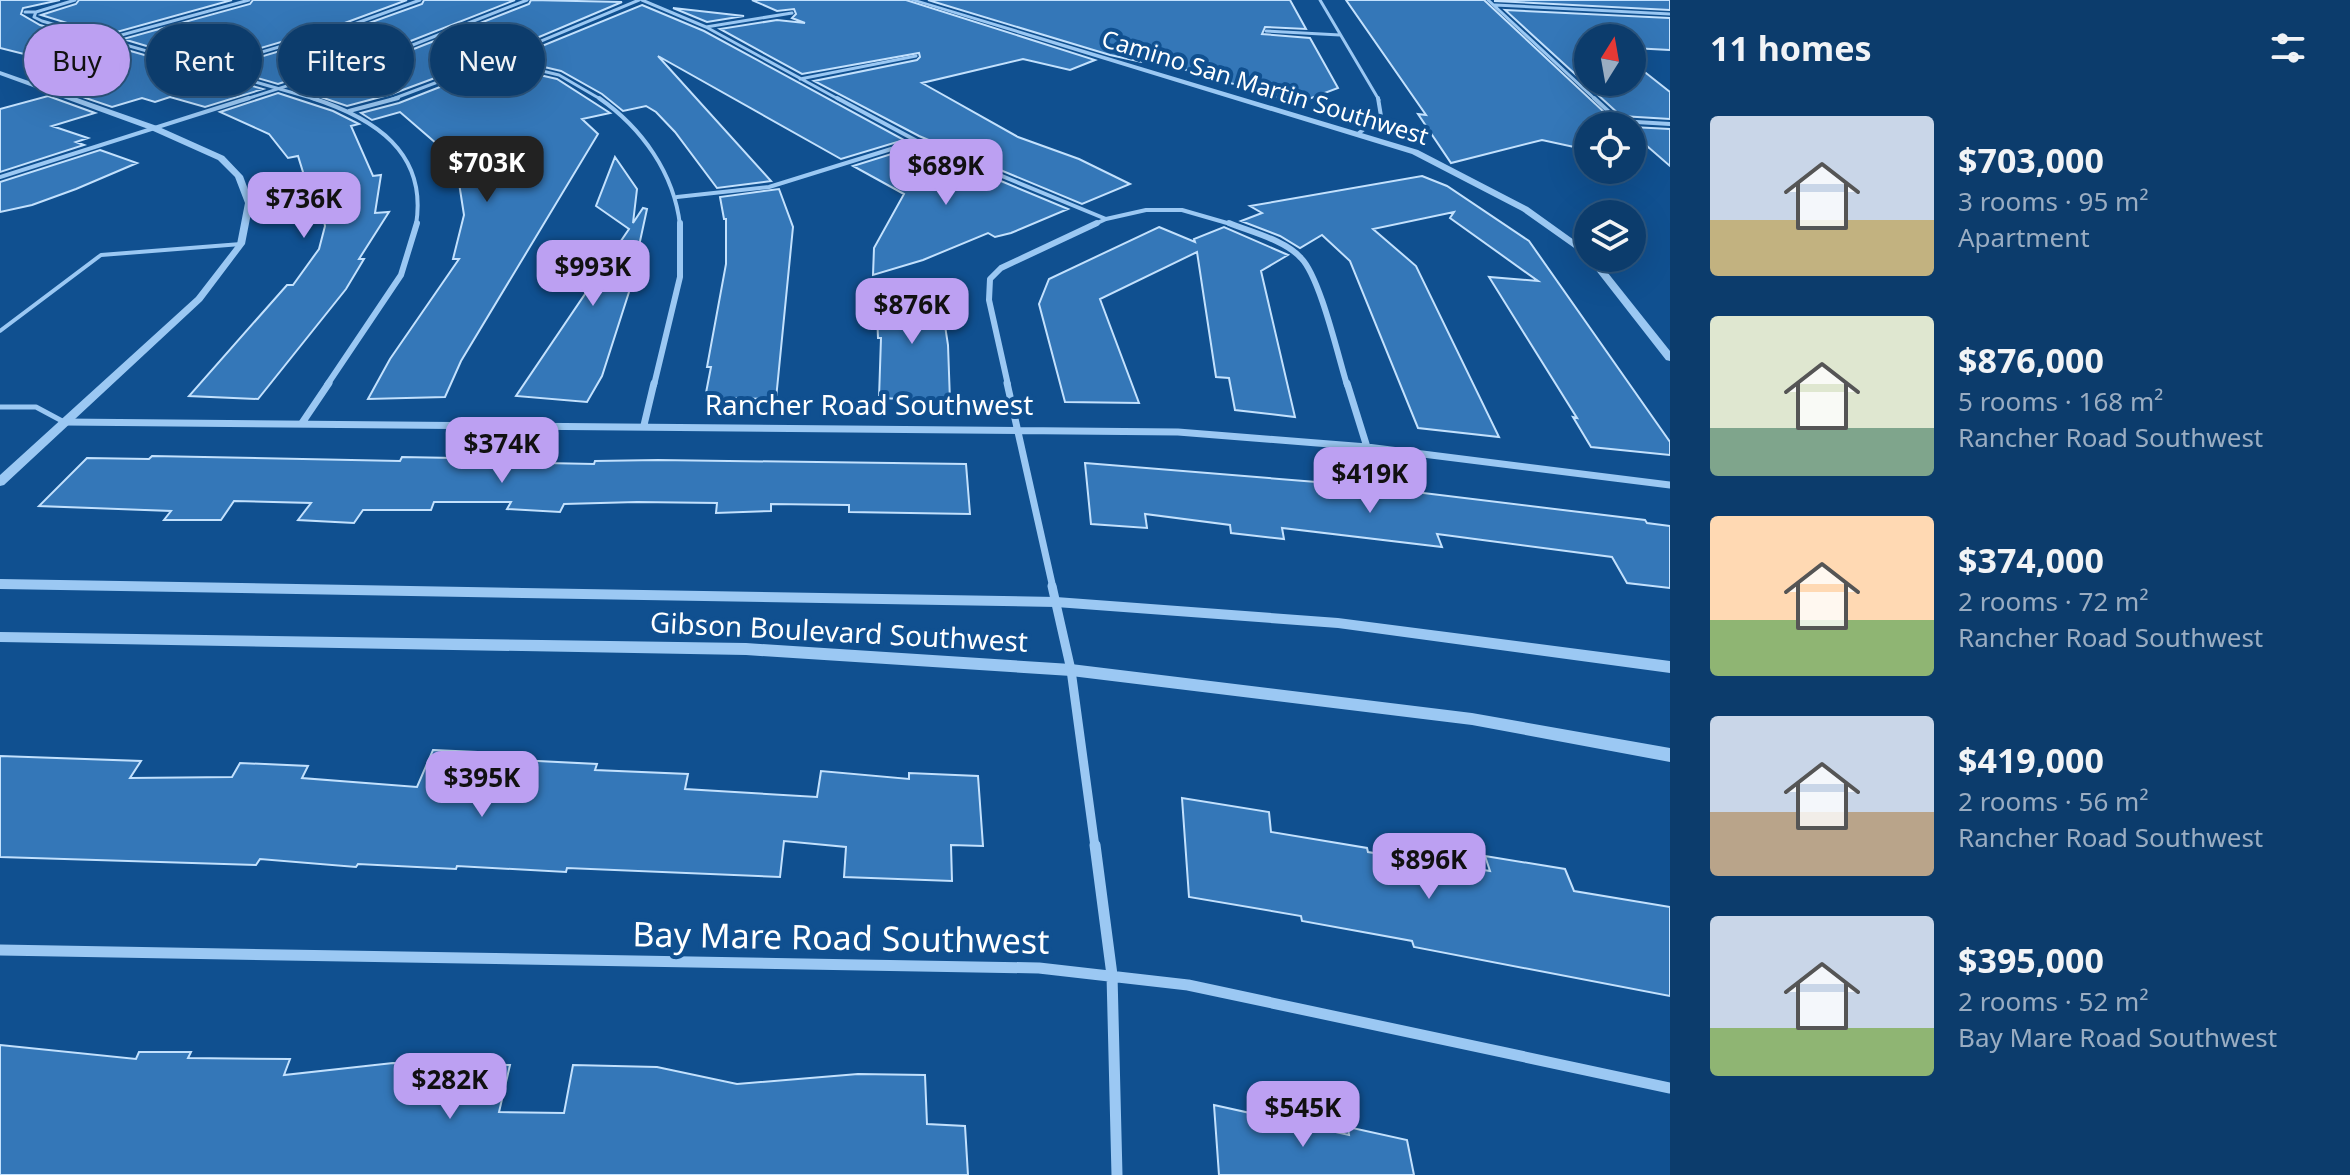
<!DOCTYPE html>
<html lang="en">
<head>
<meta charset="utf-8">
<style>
	body { margin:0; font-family:"Noto Sans",sans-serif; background:#154372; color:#f1f3f6; height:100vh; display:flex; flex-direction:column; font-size:30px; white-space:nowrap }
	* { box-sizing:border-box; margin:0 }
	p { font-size:26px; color:#9aadc2 }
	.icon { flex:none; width:44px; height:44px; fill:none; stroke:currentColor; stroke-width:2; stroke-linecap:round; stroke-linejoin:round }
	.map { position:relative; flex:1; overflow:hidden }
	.drawer { display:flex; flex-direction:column; background:#0c3c6c; width:680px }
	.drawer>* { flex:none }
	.hud { position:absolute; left:24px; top:24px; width:760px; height:72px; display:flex; gap:16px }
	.needle { width:52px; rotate:11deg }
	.buttons { position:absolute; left:1574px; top:24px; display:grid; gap:16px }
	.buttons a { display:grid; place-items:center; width:72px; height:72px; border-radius:50%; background:#0c3c6c; box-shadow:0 8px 32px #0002,0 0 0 2px #2c567f; font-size:40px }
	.price { position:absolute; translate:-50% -68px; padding:0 18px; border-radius:16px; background:#bca0f2; color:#111; font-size:26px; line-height:52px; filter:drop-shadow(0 2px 4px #0008) }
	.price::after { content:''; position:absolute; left:50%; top:48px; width:24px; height:18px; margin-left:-12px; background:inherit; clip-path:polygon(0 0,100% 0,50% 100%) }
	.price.active { background:#222; color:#fff }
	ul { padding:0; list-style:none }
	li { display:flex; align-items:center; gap:24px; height:200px; padding:0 40px }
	li span { display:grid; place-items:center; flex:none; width:224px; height:160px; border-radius:8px; color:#555 }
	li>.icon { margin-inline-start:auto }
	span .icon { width:96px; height:96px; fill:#fffc; stroke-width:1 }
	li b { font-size:34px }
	h2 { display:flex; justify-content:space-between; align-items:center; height:96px; padding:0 40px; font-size:34px }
	.pill { padding:0 28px; border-radius:36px; background:#0c3c6c; box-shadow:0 8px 32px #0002,0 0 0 2px #2c567f; font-size:28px; line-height:72px }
	.pill.active { background:#bca0f2; color:#111 }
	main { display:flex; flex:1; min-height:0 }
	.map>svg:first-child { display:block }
	.building { fill:#3477b8; stroke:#c3e1fd; stroke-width:2 }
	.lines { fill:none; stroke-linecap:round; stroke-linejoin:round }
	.service-far1 { stroke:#9bc8f3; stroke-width:4 }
	.service { stroke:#9bc8f3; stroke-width:5 }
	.minor-far5 { stroke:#9bc8f3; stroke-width:3 }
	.minor-far4 { stroke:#9bc8f3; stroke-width:4 }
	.minor-far3 { stroke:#9bc8f3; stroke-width:6 }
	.minor-far2 { stroke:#9bc8f3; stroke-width:7 }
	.minor-far1 { stroke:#9bc8f3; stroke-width:9 }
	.minor { stroke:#9bc8f3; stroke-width:11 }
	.tertiary { fill:#9bc8f3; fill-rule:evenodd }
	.labels { text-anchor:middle; stroke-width:8; stroke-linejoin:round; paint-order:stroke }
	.far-street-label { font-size:24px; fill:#fff; stroke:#105090 }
	.street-label { font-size:28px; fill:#fff; stroke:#105090 }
	.near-street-label { font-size:34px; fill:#fff; stroke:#105090 }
</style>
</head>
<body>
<main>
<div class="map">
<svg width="1670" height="1175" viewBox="0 0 1670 1175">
	<rect width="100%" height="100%" fill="#105090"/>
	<!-- building -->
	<path class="building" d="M0,0H60L23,8L21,14L40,25L263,89L205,107L170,97L155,102L142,98L112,107L65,91L93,82L72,76L81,73L57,68L68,65L0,48Z
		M79,0H232L106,35L41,15L76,4Z
		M253,0H407L342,24L207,64L123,39L250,4Z
		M424,0H515L403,44L278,84L223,68L344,32L422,4Z
		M531,0L622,2L494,56L392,94L347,106L294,88L406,52L529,4Z
		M752,0H906L1095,60L1070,70L1023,59L922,83L1018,137L1079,159L1130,184L1082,204L919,136L814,81L917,60L920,57L919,53L802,74L720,29L777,20L805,23L792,18L796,14L794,9L777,11Z
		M928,0H1290L1306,29L1265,27L1262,34L1310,38L1338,88L1298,103L1149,59L1142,62L1110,55Z
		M1346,0H1484L1619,126H1588V150L1542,140L1451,163L1418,114L1426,115Z
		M1495,0H1670V10L1495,1Z
		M642,5L704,31L904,140L841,159L658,56L771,181L717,188L675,132L656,112L646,106L623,111L602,94L561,71L510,59Z
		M673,8L744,16L707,22Z
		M1505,10L1670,18V50L1632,48V38H1588V82H1632V62L1670,92V119L1621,116Z
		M496,65L557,79L610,113L582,119L598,134L461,361L445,397L368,399L390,359L459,259H453L464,215L457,170L445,151L400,112L372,120L361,113L399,103Z
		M278,93L333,111L359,124L351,126L373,176L381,175L375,213L389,212L359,259H364L346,289L258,399L189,396L287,285H293L319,249L325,226L316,184L307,185L298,156L288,158L269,134L220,112Z
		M48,96L95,113L52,126L88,138L76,142L84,145L0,172V109Z
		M1632,127L1670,129V166L1632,133Z
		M917,146L1068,209L1011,233L995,237L988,233L923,260L873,275L874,248L904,194L853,166Z
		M100,150L137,163L76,189L32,205L0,212V182Z
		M615,157L637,189L633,223L643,208L647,209L629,292L602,376L587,402L516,396L629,229L596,206Z
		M1422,176L1447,186L1529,241L1670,442V455L1591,447L1573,417L1577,418L1489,277L1538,281L1450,218L1454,212L1373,229L1416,266L1499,437L1418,428L1350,261L1322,235L1300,248L1280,236L1241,221L1262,213L1250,206Z
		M779,189L793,227L776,399L705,398L711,367H707L726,264V219H724L720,197Z
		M1159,227L1195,242L1194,239L1224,227L1288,255L1261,271L1295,417L1235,410L1229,378L1216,377L1197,252L1100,299L1139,403L1065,402L1039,304L1049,279Z
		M876,287L940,293L948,345L950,401L879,398L881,338H878Z
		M152,456L400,461L402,457L455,458L454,461L594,464L595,461L658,460L966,464L970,514L849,512V505L771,504V511L716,513L717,503L637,502L564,504L560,512L507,509L511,502H434L431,510H363L354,523L298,520L311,503L234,501L221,520H164L171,511L39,506L87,458L149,459Z
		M1085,463L1366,486L1645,520L1647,523L1670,526V588L1627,583L1612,557L1437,534L1442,547L1282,528L1284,539L1231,533L1230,525L1145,514L1147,528L1091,524Z
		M433,750L499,753L497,759L597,764L595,770L688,774L685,789L817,797L821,771L909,779V773L978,776L983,846L951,845L952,881L844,877L846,847L784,841L780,877L567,868L566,872L457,866L456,869L358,864L356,867L260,859L256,865L0,857V756L141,761L130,778L232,777L240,763L308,766L302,778L417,787Z
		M1182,798L1269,812L1271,832L1367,848L1368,852L1490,871L1485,856L1565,869L1574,891L1670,907V996L1414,947L1412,941L1302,921L1301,916L1189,897Z
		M0,1045L136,1059L139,1052H191L188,1058L290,1059L284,1075L393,1063L510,1065L499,1112L564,1113L573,1065L657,1067L737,1084L858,1074L925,1075L927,1124L965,1126L968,1175H0Z
		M1214,1105L1349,1135L1348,1127L1407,1140L1414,1175H1219Z"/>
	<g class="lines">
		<!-- service-far1 -->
		<path class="service-far1" d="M0,331L101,255L241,244"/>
		<!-- service -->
		<path class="service" d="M0,407H36L64,422"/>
		<!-- minor-far5 -->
		<path class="minor-far5" d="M642,0L706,27L840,100
			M1320,0L1379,100
			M1488,0L1596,100
			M1495,5L1670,14
			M25,12H36L34,17L42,21L318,100
			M36,12L75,0
			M706,27L792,13
			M1266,31L1340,35
			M107,39L249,0
			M496,60L559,75L602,100
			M208,68L343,28L420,0
			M800,79L916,56
			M243,100L405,48L527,0
			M390,100L496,60L639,0"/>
		<!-- minor-far4 -->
		<path class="minor-far4" d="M312,98C374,118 428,152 416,225
			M599,98C642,128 674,173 680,225
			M837,98L917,141L1106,219L1146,210H1182L1234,225
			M1594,98L1619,121L1670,124
			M349,111L398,98
			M1359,133L1381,116L1378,98
			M0,177L249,98
			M677,197L769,187L917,141
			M1093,225L1106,219"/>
		<!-- minor-far3 -->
		<path class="minor-far3" d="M1229,223C1251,232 1285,240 1301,258C1320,277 1338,356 1347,385
			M327,385L401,275L417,223
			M654,385L680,277V223
			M1008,385L989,300L990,279L1001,268L1097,223"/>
		<!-- minor-far2 -->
		<path class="minor-far2" d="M1007,383L1053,588
			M1347,383L1367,447
			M64,422L1178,432L1367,447L1670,485
			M302,423L329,383
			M644,425L654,383"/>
		<!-- minor-far1 -->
		<path class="minor-far1" d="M1052,586L1071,670L1095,847"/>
		<!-- minor -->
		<path class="minor" d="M1095,845L1112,975L1117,1175
			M0,950L1039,968L1188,985L1670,1088"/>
		<!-- tertiary -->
		<path class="tertiary" d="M909,0H918L1418,150L1528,207L1588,250V258H1596L1670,351V361L1666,360L1588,260L1587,257L1522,211L1412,154Z
			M0,71L157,126L224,156L243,176L253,203L245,244L202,301L4,485L0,486V475L196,297L237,244L245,203L235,177L218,160L151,130L0,75Z
			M0,579L1056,597L1338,618L1670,661V673L1338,628L1056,607L0,589Z
			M0,632L746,643L1071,664L1472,713L1670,748V762L1472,725L1071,676L746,655L0,642Z"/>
	</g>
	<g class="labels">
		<!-- far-street labels -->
		<g class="far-street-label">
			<text transform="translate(1265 88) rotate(17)" y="8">Camino San Martin Southwest</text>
		</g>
		<!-- street labels -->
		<g class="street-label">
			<text x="869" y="415">Rancher Road Southwest</text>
			<text transform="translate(839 632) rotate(3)" y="10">Gibson Boulevard Southwest</text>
		</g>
		<!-- near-street labels -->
		<g class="near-street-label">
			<text transform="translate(841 938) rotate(1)" y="12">Bay Mare Road Southwest</text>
		</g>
	</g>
</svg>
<div class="buttons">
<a><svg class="needle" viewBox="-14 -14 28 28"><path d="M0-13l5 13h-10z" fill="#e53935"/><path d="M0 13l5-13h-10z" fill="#9aadc2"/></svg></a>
<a><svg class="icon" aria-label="locate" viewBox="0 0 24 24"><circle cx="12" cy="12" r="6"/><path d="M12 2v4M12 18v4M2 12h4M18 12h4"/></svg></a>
<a><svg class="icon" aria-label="layers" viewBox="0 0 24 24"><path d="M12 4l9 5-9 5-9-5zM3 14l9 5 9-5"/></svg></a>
</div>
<b class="price active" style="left:487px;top:204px">$703K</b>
<b class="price" style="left:946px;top:207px">$689K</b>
<b class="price" style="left:304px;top:240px">$736K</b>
<b class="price" style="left:593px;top:308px">$993K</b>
<b class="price" style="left:912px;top:346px">$876K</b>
<b class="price" style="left:502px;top:485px">$374K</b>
<b class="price" style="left:1370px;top:515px">$419K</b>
<b class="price" style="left:482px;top:819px">$395K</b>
<b class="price" style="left:1429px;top:901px">$896K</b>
<b class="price" style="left:450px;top:1121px">$282K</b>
<b class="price" style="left:1303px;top:1149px">$545K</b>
<div class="hud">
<a class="pill active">Buy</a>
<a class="pill">Rent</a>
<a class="pill">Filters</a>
<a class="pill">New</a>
</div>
</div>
<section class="drawer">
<h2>11 homes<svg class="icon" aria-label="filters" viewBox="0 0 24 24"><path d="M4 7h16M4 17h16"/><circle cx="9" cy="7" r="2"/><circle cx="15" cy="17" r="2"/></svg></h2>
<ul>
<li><span style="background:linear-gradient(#c9d6e8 65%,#c2b280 0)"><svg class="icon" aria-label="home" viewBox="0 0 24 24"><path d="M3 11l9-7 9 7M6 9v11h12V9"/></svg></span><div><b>$703,000</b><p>3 rooms · 95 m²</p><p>Apartment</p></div></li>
<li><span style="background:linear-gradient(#dfe7d0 70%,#7fa58c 0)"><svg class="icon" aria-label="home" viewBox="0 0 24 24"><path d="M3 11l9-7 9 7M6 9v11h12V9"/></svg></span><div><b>$876,000</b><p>5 rooms · 168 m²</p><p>Rancher Road Southwest</p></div></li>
<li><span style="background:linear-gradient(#ffd9b3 65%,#8fb573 0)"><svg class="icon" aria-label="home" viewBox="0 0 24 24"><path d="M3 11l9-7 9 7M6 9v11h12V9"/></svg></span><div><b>$374,000</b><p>2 rooms · 72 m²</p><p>Rancher Road Southwest</p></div></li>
<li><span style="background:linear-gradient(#c9d6e8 60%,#b9a48a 0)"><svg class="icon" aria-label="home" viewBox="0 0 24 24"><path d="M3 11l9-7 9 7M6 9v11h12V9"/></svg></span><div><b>$419,000</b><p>2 rooms · 56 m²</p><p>Rancher Road Southwest</p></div></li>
<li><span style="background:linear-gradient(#c9d6e8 70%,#8fb573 0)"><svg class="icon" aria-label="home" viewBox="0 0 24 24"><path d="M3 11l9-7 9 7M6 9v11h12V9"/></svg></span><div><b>$395,000</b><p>2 rooms · 52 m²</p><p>Bay Mare Road Southwest</p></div></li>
</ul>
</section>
</main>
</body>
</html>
